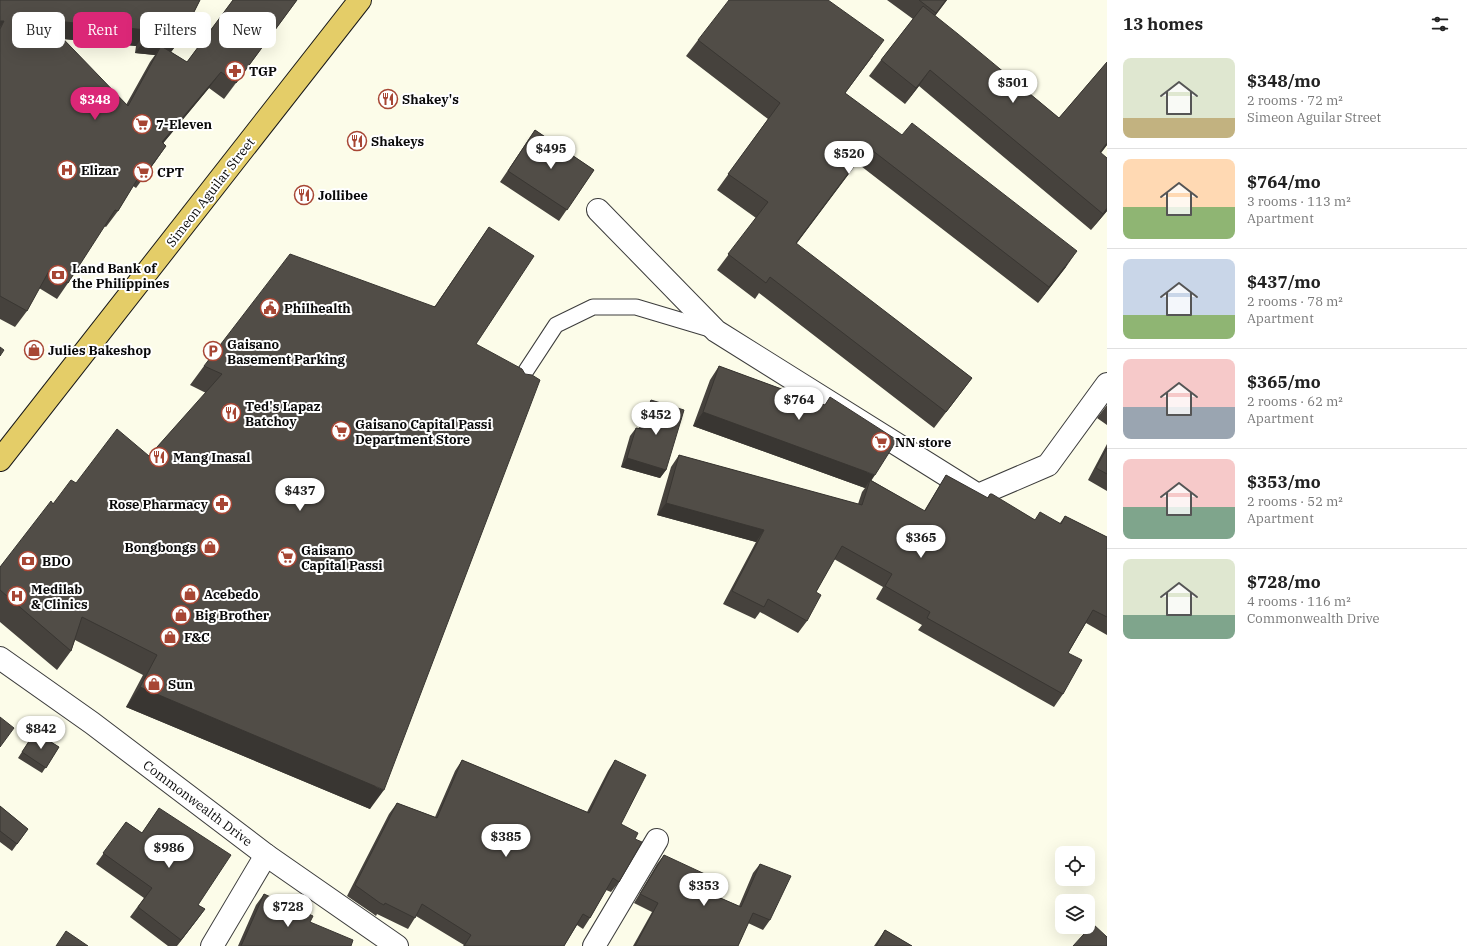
<!DOCTYPE html>
<html lang="en">
<head>
<meta charset="utf-8">
<style>
	body { margin:0; font-family:"IBM Plex Serif",serif; background:#f6f6f6; color:#222; height:100vh; display:flex; flex-direction:column; font-size:15px; white-space:nowrap }
	* { box-sizing:border-box; margin:0 }
	p { font-size:13px; color:#767676 }
	.icon { flex:none; width:22px; height:22px; fill:none; stroke:currentColor; stroke-width:2; stroke-linecap:round; stroke-linejoin:round }
	.map { position:relative; flex:1; overflow:hidden }
	.drawer { display:flex; flex-direction:column; background:#fff; width:360px }
	.drawer>* { flex:none }
	.top-card { position:absolute; left:12px; top:12px; width:380px; height:36px; display:flex; gap:8px }
	.fabs { position:absolute; left:1055px; top:846px; display:grid; gap:8px }
	.fabs a { display:grid; place-items:center; width:40px; height:40px; border-radius:8px; background:#fff; box-shadow:0 4px 16px #0002; font-size:20px }
	.price { position:absolute; translate:-50% -34px; padding:0 9px; border-radius:14px; background:#fff; color:#222; font-size:13px; line-height:26px; filter:drop-shadow(0 1px 2px #0008) }
	.price::after { content:''; position:absolute; left:50%; top:24px; width:12px; height:9px; margin-left:-6px; background:inherit; clip-path:polygon(0 0,100% 0,50% 100%) }
	.price.current { background:#db2777; color:#fff }
	ul { padding:0; list-style:none }
	li { display:flex; align-items:center; gap:12px; height:100px; padding:0 16px }
	li+li { border-top:1px solid #e0e0e0 }
	li span { display:grid; place-items:center; flex:none; width:112px; height:80px; border-radius:8px; color:#555 }
	li>.icon { margin-inline-start:auto }
	span .icon { width:48px; height:48px; fill:#fffc; stroke-width:1 }
	li b { font-size:17px }
	h2 { display:flex; justify-content:space-between; align-items:center; height:48px; padding:0 16px; font-size:17px }
	.pill { padding:0 14px; border-radius:8px; background:#fff; box-shadow:0 4px 16px #0002; font-size:14px; line-height:36px }
	.pill.current { background:#db2777; color:#fff }
	main { display:flex; flex:1; min-height:0 }
	.map>svg:first-child { display:block }
	.lines { fill:none; stroke-linecap:round; stroke-linejoin:round }
	.service-casing { stroke:#3c3c3c; stroke-width:17 }
	.minor-casing { stroke:#3c3c3c; stroke-width:24 }
	.tertiary-casing { stroke:#3c3c3c; stroke-width:24 }
	.trunk-casing { stroke:#1a1a1a; stroke-width:24 }
	.service { stroke:#fff; stroke-width:15 }
	.minor { stroke:#fff; stroke-width:22 }
	.tertiary { stroke:#fff; stroke-width:22 }
	.trunk { stroke:#e4cd68; stroke-width:22 }
	.wall { fill:#46423d; fill-rule:evenodd }
	.shaded-wall { fill:#393632 }
	.building { fill:#514d47; stroke:#393632 }
	.labels { text-anchor:middle; stroke-width:4; stroke-linejoin:round; paint-order:stroke }
	.poi-label { font-size:13px; font-weight:bold; fill:#090909; stroke:#fff; text-anchor:start }
	.street-label { font-size:13px; fill:#090909; stroke:#fff }
</style>
</head>
<body>
<main>
<div class="map">
<svg width="1107" height="946" viewBox="0 0 1107 946">
	<rect width="100%" height="100%" fill="#fcfce9"/>
	<g class="lines">
		<!-- service casing -->
		<g class="service-casing">
			<path id="service" d="M516,386L556,325L593,307H636L713,330"/>
		</g>
		<!-- minor casing -->
		<g class="minor-casing">
			<path id="minor" d="M598,210L716,331L978,495L1048,465L1107,384
				M212,946L266,855
				M594,946L657,840"/>
		</g>
		<!-- tertiary casing -->
		<g class="tertiary-casing">
			<path id="tertiary" d="M0,658L92,723L266,855L397,946"/>
		</g>
		<!-- trunk casing -->
		<g class="trunk-casing">
			<path id="trunk" d="M0,460L360,0"/>
		</g>
		<!-- service -->
		<use href="#service" class="service"/>
		<!-- minor -->
		<use href="#minor" class="minor"/>
		<!-- tertiary -->
		<use href="#tertiary" class="tertiary"/>
		<!-- trunk -->
		<use href="#trunk" class="trunk"/>
	</g>
	<!-- wall -->
	<path class="wall" d="M0,0H200L180,40L171,52L187,62L233,0H297L224,99L209,88L163,143L166,146L136,188L133,186L118,211L106,227L104,226L68,283L57,299L39,288L27,311L15,327L0,319ZM63,39L136,46L135,53L155,55L150,62L126,105Z
		M887,0H947L935,16L1059,118L1107,62V145L1101,153L1107,211L1091,230L919,86L905,104L869,76L881,60L913,19Z
		M698,40L873,56L845,93L1066,267L1038,303L857,163L796,244L972,378L960,394L934,428L759,293L755,299L717,270L756,218L717,190L768,119L686,56Z
		M535,130L594,170L559,221L500,182Z
		M489,227L476,344L370,809L126,707L143,675L75,640L71,651L57,670L0,622V567L53,504L76,483L149,456L206,393L190,385L204,366L435,306Z
		M719,366L825,405L830,397L871,480L924,511L938,488L946,475L987,498L990,494L1035,520L1060,523L1065,516L1107,537V635L1086,623L1068,653L1063,694L1054,707L918,630L922,625L876,599L883,587L834,559L816,592L807,621L798,633L760,612L755,619L723,604L756,542L657,515L671,467L679,455L858,504L862,492L865,488L693,426L710,380Z
		M651,400L666,470L660,478L621,467L630,436L636,428H639L645,409Z
		M1107,405V425L1097,418Z
		M1107,444V491L1088,480Z
		M35,732L59,747L42,773L18,758Z
		M462,760L587,812L608,771L615,760L621,824L635,839L619,882L611,892L606,890L590,918L583,929L577,925L564,946H463L464,945L416,916L408,929L377,914L376,916L372,913L347,896L389,814L397,803L435,817L455,771Z
		M0,806L28,829L12,851L0,842Z
		M159,808L198,905L205,909L177,946H168L130,917L144,898L96,864L126,822L142,833Z
		M664,855L702,890L739,906L753,873L760,864L770,920L763,930L748,923L738,946H633L652,912L634,903L657,864Z
		M264,894L310,922L351,946H238L256,905Z
		M885,930L912,946H874Z"/>
	<!-- shaded-wall -->
	<path class="shaded-wall" d="M297,0L224,99L236,83Z
		M946,0H947L925,29L936,13Z
		M45,20L147,30L136,46L33,36Z
		M0,21H4L0,27Z
		M147,37L180,40L168,56L161,46L155,55L135,53Z
		M930,70L919,86L905,104L916,88Z
		M221,72L209,88L151,158L162,142Z
		M1107,143V145L1089,168Z
		M166,146L155,162L136,188L147,172Z
		M868,147L857,163L785,259L796,243Z
		M1107,208V211L1091,230L1103,214Z
		M1077,251L1066,267L1038,303L1049,287Z
		M703,412L875,475L869,484L870,480L865,488L693,426Z
		M627,458L666,470L660,478L621,467Z
		M666,503L764,530L756,542L657,515Z
		M140,687L384,790L370,809L126,707Z
		M205,909L197,920L177,946L181,940Z"/>
	<!-- building -->
	<path class="building" d="M0,0H200L180,40L147,37V30L45,20L128,106L161,46L187,62L233,0H297L236,83L221,72L162,142L166,146L147,172L143,170L118,211L115,210L68,283L49,271L27,311L0,296V29L4,21H0Z
		M729,0H828L884,40L845,93L902,135L912,123L1077,251L1049,287L868,147L796,243L972,378L946,412L770,277L766,283L728,254L768,202L728,174L780,103L698,40Z
		M919,0H946L936,13Z
		M923,6L958,34L1059,118L1107,62V143L1100,152L1107,158V208L1103,214L930,70L916,88L881,60Z
		M535,130L594,170L567,210L508,171Z
		M489,227L534,256L476,344L522,369L525,374L532,375L540,380L384,790L140,687L157,655L82,617L71,651L0,590V567L51,501L53,504L71,480L76,483L117,429L149,456L222,374L204,366L290,254L435,307Z
		M0,347L4,350L0,356Z
		M719,366L825,405L830,397L897,440L875,475L703,412Z
		M651,400L684,410L666,470L627,458L636,428L642,429Z
		M1107,448V474L1096,468Z
		M679,455L862,505L870,480L925,511L946,475L988,498L990,494H992L1035,520L1040,512L1061,524L1065,516L1107,537V617L1093,610L1068,653L1082,660L1063,694L927,618L930,612L885,586L892,574L842,546L816,592L821,595L807,621L768,599L764,607L732,591L764,530L666,503Z
		M0,717L14,728L0,747Z
		M35,732L59,747L46,768L22,752Z
		M462,760L589,813L615,760L646,775L621,824L638,833L635,839L642,842L619,882L613,878L590,918L583,914L564,946H464L471,935L422,904L415,918L385,903L384,905L380,903L355,885L397,803L437,818Z
		M0,806L28,829L17,844L0,831Z
		M159,808L231,855L198,905L205,909L181,940L138,907L152,888L103,853L126,822L142,833Z
		M664,855L707,875L702,890L741,907L760,864L791,876L770,920L753,913L738,946H635L658,903L640,894Z
		M264,894L313,916L310,922L353,940L351,946H241Z
		M1093,924L1107,937V946H1073Z
		M885,930L912,946H876Z
		M66,931L88,946H56Z"/>
	<!-- icons -->
	<defs>
		<g id="pharmacy-ring" transform="scale(1)"><circle r="9.5" fill="#fff" stroke="#a74634" stroke-width="1.5"/><path d="M-2-6h4v4h4v4h-4v4h-4v-4h-4v-4h4Z" fill="#a74634"/></g>
		<g id="restaurant-ring" transform="scale(1)"><circle r="9.5" fill="#fff" stroke="#a74634" stroke-width="1.5"/><path d="M-5-6h1v4h1v-4h1v4h1v-4h1v5L-1.5 .5V6h-2V.5L-5-1ZM5-6V6H3V1.5H1.5Q1.5-4 5-6Z" fill="#a74634"/></g>
		<g id="supermarket-ring" transform="scale(1)"><circle r="9.5" fill="#fff" stroke="#a74634" stroke-width="1.5"/><path d="M-6-5.5h2.5l.6 2H6L4.5 2H-2.5L-4.4-4H-6ZM-1.5 3.2a1.3 1.3 0 1 0 .1 0ZM3 3.2a1.3 1.3 0 1 0 .1 0Z" fill="#a74634"/></g>
		<g id="hospital-ring" transform="scale(1)"><circle r="9.5" fill="#fff" stroke="#a74634" stroke-width="1.5"/><path d="M-5-5h3v3.5h4V-5h3V5h-3V1.5h-4V5h-3Z" fill="#a74634"/></g>
		<g id="bank-ring" transform="scale(1)"><circle r="9.5" fill="#fff" stroke="#a74634" stroke-width="1.5"/><path d="M-6-4H6V4H-6ZM0-2.3a2.3 2.3 0 1 0 0 4.6a2.3 2.3 0 1 0 0-4.6Z" fill="#a74634"/></g>
		<g id="civic-ring" transform="scale(1)"><circle r="9.5" fill="#fff" stroke="#a74634" stroke-width="1.5"/><path d="M-.6-6.5H3V-4.5H.6V-3L4-1V1h2V6H-6V1h2V-1L-.6-3ZM-1.2 2.5V6h2.4V2.5Z" fill="#a74634"/></g>
		<g id="shop-ring" transform="scale(1)"><circle r="9.5" fill="#fff" stroke="#a74634" stroke-width="1.5"/><path d="M-5-2.5h2.3a2.7 3.5 0 0 1 5.4 0H5L5.5 6h-11ZM-1.5-2.5h3a1.5 2.3 0 0 0-3 0Z" fill="#a74634"/></g>
		<g id="parking-ring" transform="scale(1)"><circle r="9.5" fill="#fff" stroke="#a74634" stroke-width="1.5"/><path d="M-3.5-5.5H1a3.5 3.5 0 0 1 0 7H-1V5.5H-3.5ZM-1-3.4V-.6H.8a1.4 1.4 0 0 0 0-2.8Z" fill="#a74634"/></g>
	</defs>
	<g fill-rule="evenodd">
		<use href="#pharmacy-ring" x="235" y="71"/>
		<use href="#restaurant-ring" x="388" y="99"/>
		<use href="#supermarket-ring" x="142" y="124"/>
		<use href="#restaurant-ring" x="357" y="141"/>
		<use href="#hospital-ring" x="67" y="170"/>
		<use href="#supermarket-ring" x="143" y="172"/>
		<use href="#restaurant-ring" x="304" y="195"/>
		<use href="#bank-ring" x="58" y="275"/>
		<use href="#civic-ring" x="270" y="308"/>
		<use href="#shop-ring" x="34" y="350"/>
		<use href="#parking-ring" x="213" y="351"/>
		<use href="#restaurant-ring" x="231" y="413"/>
		<use href="#supermarket-ring" x="341" y="431"/>
		<use href="#supermarket-ring" x="881" y="442"/>
		<use href="#restaurant-ring" x="159" y="457"/>
		<use href="#pharmacy-ring" x="222" y="504"/>
		<use href="#shop-ring" x="210" y="547"/>
		<use href="#supermarket-ring" x="287" y="557"/>
		<use href="#bank-ring" x="28" y="561"/>
		<use href="#shop-ring" x="190" y="594"/>
		<use href="#hospital-ring" x="17" y="596"/>
		<use href="#shop-ring" x="181" y="615"/>
		<use href="#shop-ring" x="170" y="637"/>
		<use href="#shop-ring" x="154" y="684"/>
	</g>
	<g class="labels">
		<!-- poi labels -->
		<g class="poi-label">
			<text x="249" y="76">TGP</text>
			<text x="402" y="104">Shakey's</text>
			<text x="156" y="129">7-Eleven</text>
			<text x="371" y="146">Shakeys</text>
			<text x="81" y="175">Elizar</text>
			<text x="157" y="177">CPT</text>
			<text x="318" y="200">Jollibee</text>
			<text x="72" y="273">Land Bank of<tspan x="72" dy="15">the Philippines</tspan></text>
			<text x="284" y="313">Philhealth</text>
			<text x="227" y="349">Gaisano<tspan x="227" dy="15">Basement Parking</tspan></text>
			<text x="48" y="355">Julies Bakeshop</text>
			<text x="245" y="411">Ted's Lapaz<tspan x="245" dy="15">Batchoy</tspan></text>
			<text x="355" y="429">Gaisano Capital Passi<tspan x="355" dy="15">Department Store</tspan></text>
			<text x="895" y="447">NN store</text>
			<text x="173" y="462">Mang Inasal</text>
			<text x="208" y="509" text-anchor="end">Rose Pharmacy</text>
			<text x="196" y="552" text-anchor="end">Bongbongs</text>
			<text x="301" y="555">Gaisano<tspan x="301" dy="15">Capital Passi</tspan></text>
			<text x="42" y="566">BDO</text>
			<text x="31" y="594">Medilab<tspan x="31" dy="15">&amp; Clinics</tspan></text>
			<text x="204" y="599">Acebedo</text>
			<text x="195" y="620">Big Brother</text>
			<text x="184" y="642">F&amp;C</text>
			<text x="168" y="689">Sun</text>
		</g>
		<!-- street labels -->
		<g class="street-label">
			<text transform="translate(210 192) rotate(-52)" y="5">Simeon Aguilar Street</text>
			<text transform="translate(198 803) rotate(37)" y="5">Commonwealth Drive</text>
		</g>
	</g>
</svg>
<div class="fabs">
<a><svg class="icon" aria-label="locate" viewBox="0 0 24 24"><circle cx="12" cy="12" r="6"/><path d="M12 2v4M12 18v4M2 12h4M18 12h4"/></svg></a>
<a><svg class="icon" aria-label="layers" viewBox="0 0 24 24"><path d="M12 4l9 5-9 5-9-5zM3 14l9 5 9-5"/></svg></a>
</div>
<b class="price" style="left:1013px;top:104px">$501</b>
<b class="price current" style="left:95px;top:121px">$348</b>
<b class="price" style="left:551px;top:170px">$495</b>
<b class="price" style="left:849px;top:175px">$520</b>
<b class="price" style="left:799px;top:421px">$764</b>
<b class="price" style="left:656px;top:436px">$452</b>
<b class="price" style="left:300px;top:512px">$437</b>
<b class="price" style="left:921px;top:559px">$365</b>
<b class="price" style="left:41px;top:750px">$842</b>
<b class="price" style="left:506px;top:858px">$385</b>
<b class="price" style="left:169px;top:869px">$986</b>
<b class="price" style="left:704px;top:907px">$353</b>
<b class="price" style="left:288px;top:928px">$728</b>
<div class="top-card">
<a class="pill">Buy</a>
<a class="pill current">Rent</a>
<a class="pill">Filters</a>
<a class="pill">New</a>
</div>
</div>
<section class="drawer">
<h2>13 homes<svg class="icon" aria-label="filters" viewBox="0 0 24 24"><path d="M4 7h16M4 17h16"/><circle cx="9" cy="7" r="2"/><circle cx="15" cy="17" r="2"/></svg></h2>
<ul>
<li><span style="background:linear-gradient(#dfe7d0 75%,#c2b280 0)"><svg class="icon" aria-label="home" viewBox="0 0 24 24"><path d="M3 11l9-7 9 7M6 9v11h12V9"/></svg></span><div><b>$348/mo</b><p>2 rooms · 72 m²</p><p>Simeon Aguilar Street</p></div></li>
<li><span style="background:linear-gradient(#ffd9b3 60%,#8fb573 0)"><svg class="icon" aria-label="home" viewBox="0 0 24 24"><path d="M3 11l9-7 9 7M6 9v11h12V9"/></svg></span><div><b>$764/mo</b><p>3 rooms · 113 m²</p><p>Apartment</p></div></li>
<li><span style="background:linear-gradient(#c9d6e8 70%,#8fb573 0)"><svg class="icon" aria-label="home" viewBox="0 0 24 24"><path d="M3 11l9-7 9 7M6 9v11h12V9"/></svg></span><div><b>$437/mo</b><p>2 rooms · 78 m²</p><p>Apartment</p></div></li>
<li><span style="background:linear-gradient(#f6c9c9 60%,#9aa5b1 0)"><svg class="icon" aria-label="home" viewBox="0 0 24 24"><path d="M3 11l9-7 9 7M6 9v11h12V9"/></svg></span><div><b>$365/mo</b><p>2 rooms · 62 m²</p><p>Apartment</p></div></li>
<li><span style="background:linear-gradient(#f6c9c9 60%,#7fa58c 0)"><svg class="icon" aria-label="home" viewBox="0 0 24 24"><path d="M3 11l9-7 9 7M6 9v11h12V9"/></svg></span><div><b>$353/mo</b><p>2 rooms · 52 m²</p><p>Apartment</p></div></li>
<li><span style="background:linear-gradient(#dfe7d0 70%,#7fa58c 0)"><svg class="icon" aria-label="home" viewBox="0 0 24 24"><path d="M3 11l9-7 9 7M6 9v11h12V9"/></svg></span><div><b>$728/mo</b><p>4 rooms · 116 m²</p><p>Commonwealth Drive</p></div></li>
</ul>
</section>
</main>
</body>
</html>
